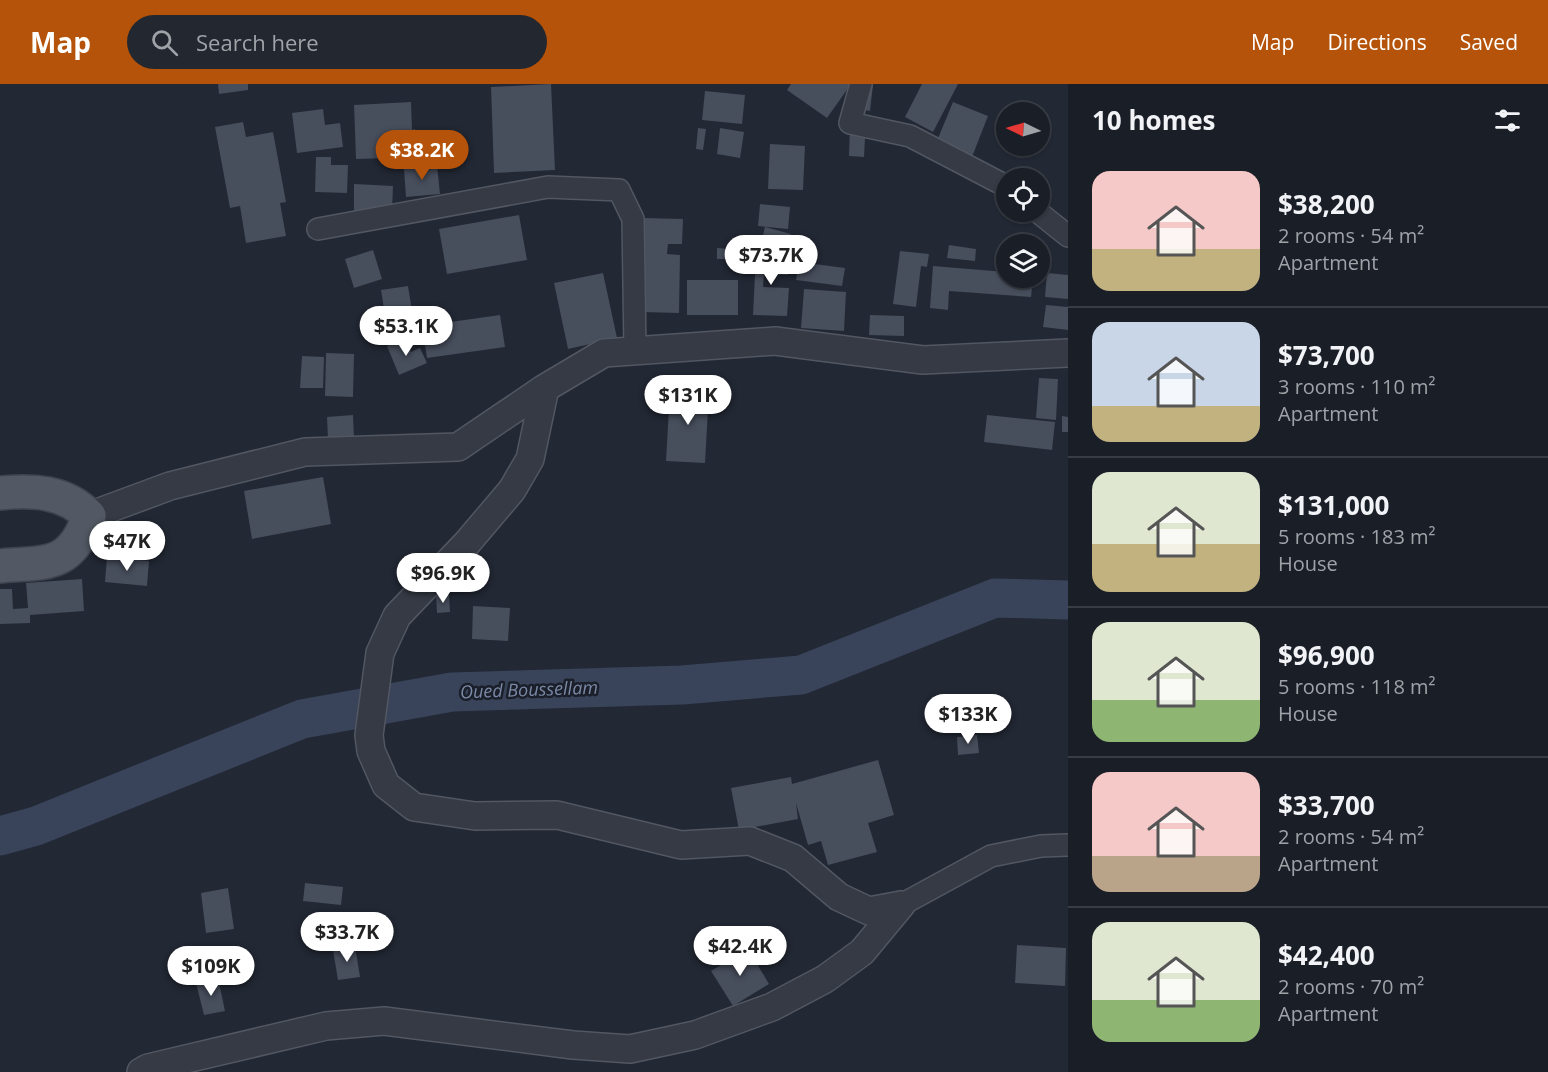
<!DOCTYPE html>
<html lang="en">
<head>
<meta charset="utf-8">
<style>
	body { margin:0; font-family:"Open Sans",sans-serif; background:#23272f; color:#f1f3f6; height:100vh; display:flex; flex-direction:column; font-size:22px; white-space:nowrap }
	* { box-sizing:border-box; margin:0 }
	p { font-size:20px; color:#9fa2a7 }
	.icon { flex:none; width:33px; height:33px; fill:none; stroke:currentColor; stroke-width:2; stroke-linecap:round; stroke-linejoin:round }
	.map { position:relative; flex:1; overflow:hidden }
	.details { display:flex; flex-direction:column; background:#1a1e27; width:480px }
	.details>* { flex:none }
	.needle { width:39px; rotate:275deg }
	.buttons { position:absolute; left:996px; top:18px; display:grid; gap:12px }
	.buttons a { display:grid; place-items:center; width:54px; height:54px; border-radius:50%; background:#1a1e27; box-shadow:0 2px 4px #0004,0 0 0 2px #383c44; font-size:30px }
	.price { position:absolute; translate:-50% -51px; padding:0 14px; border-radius:21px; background:#fff; color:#222; font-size:20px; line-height:39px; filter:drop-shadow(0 2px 3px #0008) }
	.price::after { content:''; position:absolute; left:50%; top:36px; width:18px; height:14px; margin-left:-9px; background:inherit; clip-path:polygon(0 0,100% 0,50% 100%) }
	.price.current { background:#b45309; color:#fff }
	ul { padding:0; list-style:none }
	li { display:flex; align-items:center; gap:18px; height:150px; padding:0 24px }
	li+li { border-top:2px solid #383c44 }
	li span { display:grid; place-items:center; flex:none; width:168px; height:120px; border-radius:18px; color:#555 }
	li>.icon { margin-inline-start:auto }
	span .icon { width:72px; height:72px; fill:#fffc; stroke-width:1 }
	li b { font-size:26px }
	h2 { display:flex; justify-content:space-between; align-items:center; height:72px; padding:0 24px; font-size:26px }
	header { display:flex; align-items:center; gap:36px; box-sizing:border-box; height:84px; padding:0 30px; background:#b45309; color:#fff }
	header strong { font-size:28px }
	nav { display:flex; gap:33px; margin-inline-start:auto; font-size:21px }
	.search { width:420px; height:54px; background:#23272f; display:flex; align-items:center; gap:15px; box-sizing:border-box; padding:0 21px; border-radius:33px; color:#9fa2a7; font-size:22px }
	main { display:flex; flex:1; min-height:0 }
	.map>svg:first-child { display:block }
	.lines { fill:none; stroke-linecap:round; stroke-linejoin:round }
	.river { stroke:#39445b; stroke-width:39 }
	.building { fill:#474e5c }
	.minor-casing { stroke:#525762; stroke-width:24 }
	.tertiary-casing { stroke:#525762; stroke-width:30 }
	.primary-casing { stroke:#3e434e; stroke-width:36 }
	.minor { stroke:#353a44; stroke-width:21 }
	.tertiary { stroke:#353a44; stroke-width:27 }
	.primary { stroke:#535964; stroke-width:33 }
	.labels { text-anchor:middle; stroke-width:5; stroke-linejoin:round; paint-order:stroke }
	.water-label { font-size:18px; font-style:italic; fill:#7b89a7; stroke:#1a1f29 }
</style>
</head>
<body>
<header>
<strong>Map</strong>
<div class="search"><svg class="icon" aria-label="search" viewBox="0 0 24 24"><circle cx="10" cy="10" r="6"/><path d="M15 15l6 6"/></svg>Search here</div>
<nav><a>Map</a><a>Directions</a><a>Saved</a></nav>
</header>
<main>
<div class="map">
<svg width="1068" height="988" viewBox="0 0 1068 988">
	<rect width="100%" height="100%" fill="#222834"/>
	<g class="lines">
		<!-- river -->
		<path class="river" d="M0,752L36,742L302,635L452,608L682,601L801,591L995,514L1068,516"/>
	</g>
	<!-- building -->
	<path class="building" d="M218,0H248V6L219,10Z
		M551,0L555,86L494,89L491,3Z
		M791,0H851L827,34L787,6Z
		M863,0L873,1L870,27L852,24Z
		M922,0H958L933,48L905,33Z
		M705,7L745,11L742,40L702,36Z
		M411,18L412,46L415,45L420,69L392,75L388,55V74L356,75L354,21Z
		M953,18L988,32L970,78L934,64Z
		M323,25L325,41L340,39L343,63L297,69L292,29Z
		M243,38L246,53L273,48L286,118L280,119L286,152L246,159L240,122L230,124L215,43Z
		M850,40L891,55L865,54L864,73L849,72Z
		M698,44L706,45L703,66L696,65Z
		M720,44L744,48L740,74L717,70Z
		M770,60L805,62L803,106L768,105Z
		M316,73H331V81H348L347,109L315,108Z
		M437,81L440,110L406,113L404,85Z
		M354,100L393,102L392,128L354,127Z
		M760,120L790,123L788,145L758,142Z
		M519,131L527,176L447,190L439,145Z
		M644,134L683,135L682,160H668L667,170L680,171L679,229L641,228Z
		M765,143L791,150L787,166L761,159Z
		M949,161L976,165L975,177L947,174Z
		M717,164L729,165V175H717Z
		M373,166L382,195L354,204L345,175Z
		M997,166L1006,167V180L995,179Z
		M900,167L929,170L927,183L921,182L916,223L893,220Z
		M756,170L789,171L788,191L764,190L763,203L789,204L787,232L753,231Z
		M799,178L845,184L842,202L796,196Z
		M933,182L1006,188V194H1033L1031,213L949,207L948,226L930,224Z
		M603,189L617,254L568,265L554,199Z
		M1047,189L1068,191V215L1045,213Z
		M687,196H738V231H687Z
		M408,202L414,239L387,244L381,206Z
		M804,205L846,208L844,247L801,244Z
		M1046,221L1068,223V246L1043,243Z
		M500,231L505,263L427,274L422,242Z
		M870,231L904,232V252L869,251Z
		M405,254L411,268L420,264L427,279L399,291L387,262Z
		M326,269L354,270L353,313L325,312Z
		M302,272L324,273L323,304H300Z
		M1039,294L1058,295L1056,336L1036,334Z
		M670,306L709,308L705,379L666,377Z
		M353,331L354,353L328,355L327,333Z
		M987,331L1055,338L1052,366L984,358Z
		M1062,332L1068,333V348H1062Z
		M323,393L331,440L252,455L244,407Z
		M107,473L149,477L147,502L105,498Z
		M82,495L84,527L30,531V539L0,540V505H12L13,525L28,524L26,499Z
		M436,511H449L450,528L437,529Z
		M473,522L510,524L508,557L472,555Z
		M977,651L979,669L958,671L957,653Z
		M878,676L894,731L868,739L877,768L828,781L821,757L808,761L796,719L798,735L739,746L731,704L791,693L792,700Z
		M305,799L343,803L341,821L303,817Z
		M228,804L234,845L206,849L201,809Z
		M1017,861L1066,864L1065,902L1015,899Z
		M355,862L360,893L338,896L333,866Z
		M748,865L769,900L733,922L711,887Z
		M217,867L222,882L184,893L179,878Z
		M228,884L242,885L241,896L227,894Z
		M218,894L225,927L204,931L196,899Z"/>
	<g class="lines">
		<!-- minor casing -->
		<g class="minor-casing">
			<path id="minor" d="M861,0L850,39L910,52L1006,102
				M1038,128L1068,152
				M318,145L548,103L619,106L633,135L635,267
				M901,821L991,772L1041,762L1068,761"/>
		</g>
		<!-- tertiary casing -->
		<g class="tertiary-casing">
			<path id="tertiary" d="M545,304L530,375L512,406L467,459L397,532L380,569L369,651L371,667L386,701L414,723L475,732L557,731L681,761L750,757L793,774L839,813L869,827L901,821
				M89,432L170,402L305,368L458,363L545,304L604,269L775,257L923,276L1068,269
				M141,988L148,984L326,942L384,937L573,961L630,965L695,951L772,923L825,895L862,868L901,821"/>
		</g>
		<!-- primary casing -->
		<g class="primary-casing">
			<path id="primary" d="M0,409C33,406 65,407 89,432C71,484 47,478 0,482"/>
		</g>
		<!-- minor -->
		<use href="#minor" class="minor"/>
		<!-- tertiary -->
		<use href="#tertiary" class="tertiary"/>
		<!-- primary -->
		<use href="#primary" class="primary"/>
	</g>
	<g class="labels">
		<!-- water labels -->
		<g class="water-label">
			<text transform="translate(529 606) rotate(-2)" y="6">Oued Boussellam</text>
		</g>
	</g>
</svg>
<div class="buttons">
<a><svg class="needle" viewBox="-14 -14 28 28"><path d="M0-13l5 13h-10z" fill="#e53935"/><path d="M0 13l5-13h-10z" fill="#9fa2a7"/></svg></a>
<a><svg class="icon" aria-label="locate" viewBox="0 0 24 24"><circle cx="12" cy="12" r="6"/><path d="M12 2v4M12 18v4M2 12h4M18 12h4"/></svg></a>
<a><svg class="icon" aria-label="layers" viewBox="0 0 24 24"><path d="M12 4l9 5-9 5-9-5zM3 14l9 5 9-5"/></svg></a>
</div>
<b class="price current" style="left:422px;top:97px">$38.2K</b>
<b class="price" style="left:771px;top:202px">$73.7K</b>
<b class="price" style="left:406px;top:273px">$53.1K</b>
<b class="price" style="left:688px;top:342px">$131K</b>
<b class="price" style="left:127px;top:488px">$47K</b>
<b class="price" style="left:443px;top:520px">$96.9K</b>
<b class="price" style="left:968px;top:661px">$133K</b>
<b class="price" style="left:347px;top:879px">$33.7K</b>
<b class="price" style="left:740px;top:893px">$42.4K</b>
<b class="price" style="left:211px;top:913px">$109K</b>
</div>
<section class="details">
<h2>10 homes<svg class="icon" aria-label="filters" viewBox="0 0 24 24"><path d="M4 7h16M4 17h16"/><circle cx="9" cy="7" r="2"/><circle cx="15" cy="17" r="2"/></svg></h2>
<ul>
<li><span style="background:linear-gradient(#f6c9c9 65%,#c2b280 0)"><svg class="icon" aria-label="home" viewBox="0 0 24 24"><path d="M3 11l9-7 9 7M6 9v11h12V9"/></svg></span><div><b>$38,200</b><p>2 rooms · 54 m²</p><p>Apartment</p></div></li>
<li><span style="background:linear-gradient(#c9d6e8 70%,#c2b280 0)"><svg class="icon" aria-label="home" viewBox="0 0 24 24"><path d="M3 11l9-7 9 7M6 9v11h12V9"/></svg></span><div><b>$73,700</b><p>3 rooms · 110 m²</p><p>Apartment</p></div></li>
<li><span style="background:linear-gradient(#dfe7d0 60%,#c2b280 0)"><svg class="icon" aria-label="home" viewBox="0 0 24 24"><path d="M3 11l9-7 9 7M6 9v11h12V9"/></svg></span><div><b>$131,000</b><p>5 rooms · 183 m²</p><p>House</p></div></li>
<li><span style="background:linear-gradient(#dfe7d0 65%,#8fb573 0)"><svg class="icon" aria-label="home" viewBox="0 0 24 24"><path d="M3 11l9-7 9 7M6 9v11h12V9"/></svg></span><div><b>$96,900</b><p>5 rooms · 118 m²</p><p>House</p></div></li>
<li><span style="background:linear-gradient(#f6c9c9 70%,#b9a48a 0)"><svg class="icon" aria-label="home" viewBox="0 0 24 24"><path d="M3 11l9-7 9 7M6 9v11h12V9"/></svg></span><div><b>$33,700</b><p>2 rooms · 54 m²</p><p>Apartment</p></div></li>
<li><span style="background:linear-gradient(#dfe7d0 65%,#8fb573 0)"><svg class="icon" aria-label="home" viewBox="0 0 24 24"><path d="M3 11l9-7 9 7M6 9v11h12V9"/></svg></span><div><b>$42,400</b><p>2 rooms · 70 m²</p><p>Apartment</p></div></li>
</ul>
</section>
</main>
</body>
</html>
